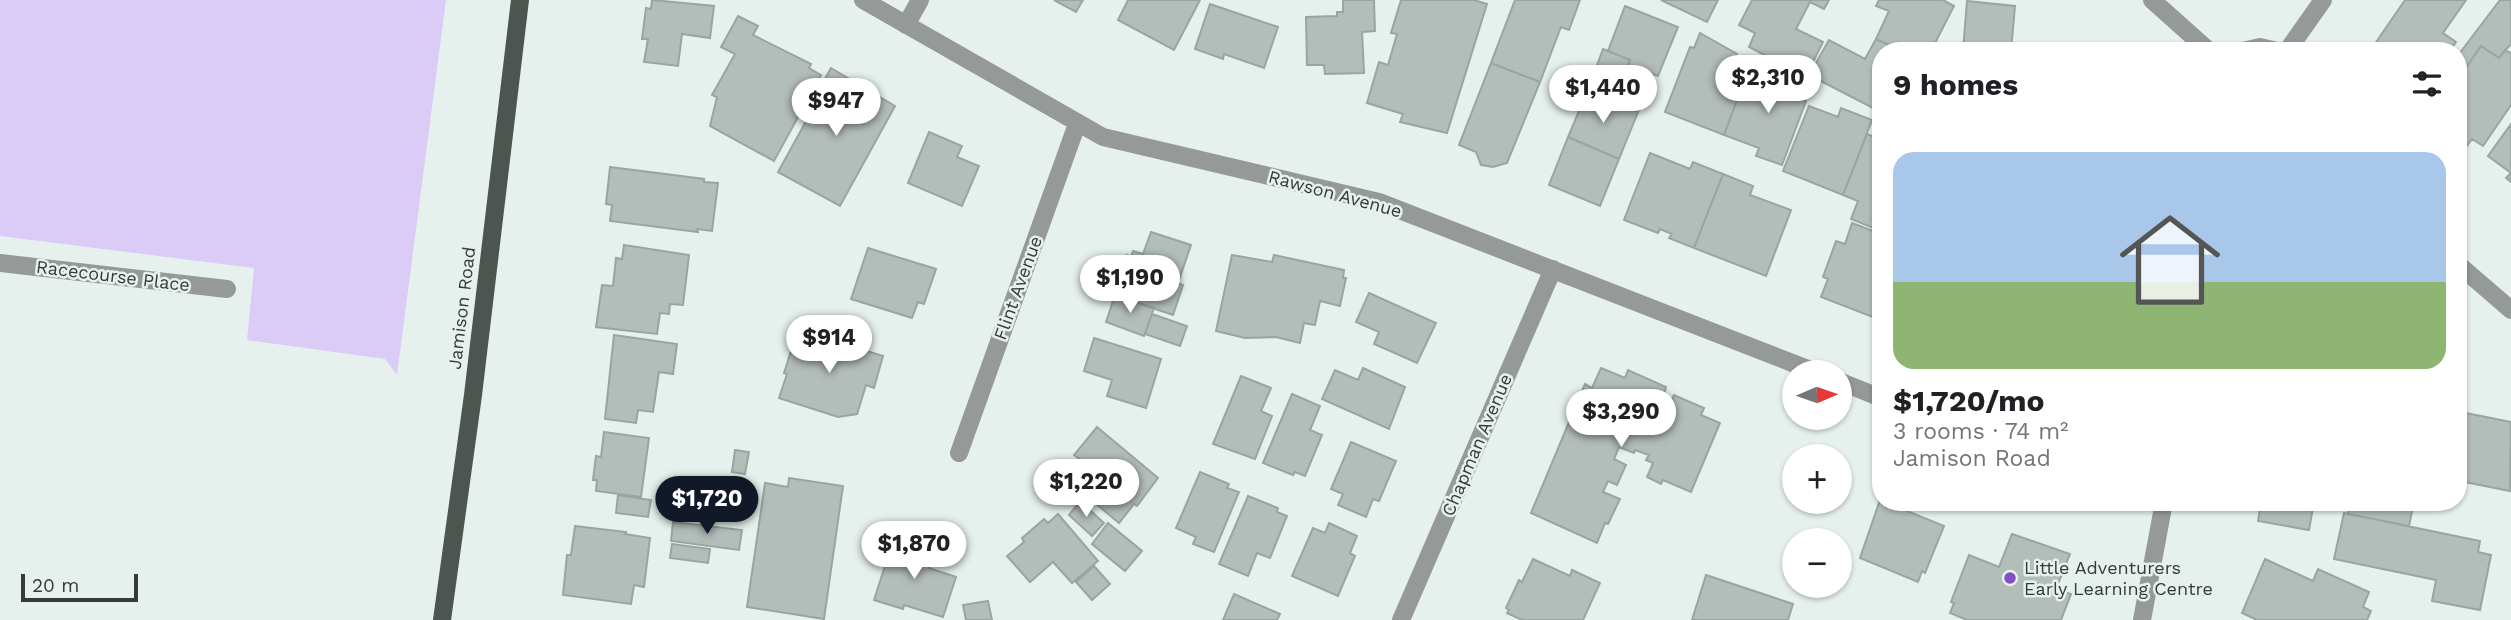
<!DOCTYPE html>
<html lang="en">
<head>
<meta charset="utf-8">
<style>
	body { margin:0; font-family:"Work Sans",sans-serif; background:#f6f6f6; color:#202124; height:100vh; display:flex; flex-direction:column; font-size:26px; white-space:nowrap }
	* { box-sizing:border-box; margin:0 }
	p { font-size:23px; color:#757577 }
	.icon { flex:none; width:38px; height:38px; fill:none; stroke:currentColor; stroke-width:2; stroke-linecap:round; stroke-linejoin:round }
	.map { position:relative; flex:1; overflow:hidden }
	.details { position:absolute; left:1872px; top:42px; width:595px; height:469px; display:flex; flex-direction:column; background:#fff; border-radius:28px; box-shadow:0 2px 5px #0004 }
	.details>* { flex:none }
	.needle { width:46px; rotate:88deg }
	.buttons { position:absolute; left:1782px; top:360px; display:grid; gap:14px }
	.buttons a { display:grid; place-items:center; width:70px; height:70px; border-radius:50%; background:#fff; box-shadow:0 2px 5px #0004; font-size:35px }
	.scale { position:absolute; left:21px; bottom:18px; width:117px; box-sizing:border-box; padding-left:7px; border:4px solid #363a38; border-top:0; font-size:19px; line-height:24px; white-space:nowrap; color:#363a38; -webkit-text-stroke:5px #e6f1ed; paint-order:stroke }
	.price { position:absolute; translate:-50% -60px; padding:0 16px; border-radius:24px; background:#fff; color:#222; font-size:23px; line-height:46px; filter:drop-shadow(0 2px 4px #0008) }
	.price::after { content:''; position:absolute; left:50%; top:42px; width:21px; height:16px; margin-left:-10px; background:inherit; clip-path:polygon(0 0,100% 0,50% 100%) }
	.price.on { background:#111827; color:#fff }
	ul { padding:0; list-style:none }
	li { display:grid; align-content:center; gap:14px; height:371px; padding:0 21px }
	li span { display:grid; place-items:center; height:217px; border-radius:21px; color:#555 }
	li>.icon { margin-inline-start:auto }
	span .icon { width:126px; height:126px; fill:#fffc; stroke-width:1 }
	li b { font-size:30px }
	h2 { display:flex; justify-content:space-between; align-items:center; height:84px; padding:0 21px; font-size:30px }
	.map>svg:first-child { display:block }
	.green { fill:#daccf7 }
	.building { fill:#b3bdb9; stroke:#9aa5a0; stroke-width:2 }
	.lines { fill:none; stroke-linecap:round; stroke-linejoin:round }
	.minor { stroke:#959997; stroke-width:18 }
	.major { stroke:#4d5551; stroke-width:18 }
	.poi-dot { fill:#824fc7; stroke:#e6f1ed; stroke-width:2.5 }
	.labels { text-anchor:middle; stroke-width:5; stroke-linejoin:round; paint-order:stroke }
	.street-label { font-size:18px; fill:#363a38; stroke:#e6f1ed }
	.poi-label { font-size:18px; fill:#363a38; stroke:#e6f1ed; text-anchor:start }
</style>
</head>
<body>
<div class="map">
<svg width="2511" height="620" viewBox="0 0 2511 620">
	<rect width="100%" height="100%" fill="#e6f1ed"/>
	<!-- green -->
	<path class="green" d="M0,0H446L397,375L385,359L247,340L254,268L0,236Z"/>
	<!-- building -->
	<path class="building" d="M652,0L714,6L710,38L682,34L678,66L644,62L648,39H642L646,8L651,9Z
		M1054,0H1083L1076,12Z
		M1128,0H1200L1174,50L1118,20Z
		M1343,0H1374L1375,31L1362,32L1364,73L1325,74L1324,65H1307L1306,17L1337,16V12H1343Z
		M1401,0H1474L1487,4L1447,133L1400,122L1403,114L1367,103L1379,62L1388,65L1397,34L1391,33Z
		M1515,0H1580L1569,30L1561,27L1540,82L1491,63Z
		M1661,0H1718L1707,22Z
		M1752,0H1829L1824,9L1810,2L1796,29L1823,42L1806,76L1749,47L1755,33L1739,25Z
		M1879,0H1943L1954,6L1931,51H1902L1876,39L1889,11L1876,6Z
		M2405,0H2466L2443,33L2456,42L2450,51H2370Z
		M2500,0H2511V44L2499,58L2481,46L2459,78V54Z
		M1967,1L2015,6L2011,51H1963Z
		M1210,4L1278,27L1264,68L1224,54L1223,59L1195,49Z
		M1625,6L1678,27L1658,76L1628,65L1630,60L1608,51Z
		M738,16L758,26L753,35L811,64L809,68L821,75L774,161L710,126L717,97L712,95L735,54L721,47Z
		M1700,33L1737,54L1732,68L1747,73L1724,135L1665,112L1690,47L1694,48Z
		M1876,39L1902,51H1881V112L1809,75L1829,40L1865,59Z
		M2481,46L2499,58L2505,50L2511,53V105L2483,146L2472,139L2466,147L2459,142V78Z
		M1603,49L1630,60L1628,65L1653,75L1638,112L1587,92Z
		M1491,63L1540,82L1507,163L1493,167L1481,165L1476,152L1459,145Z
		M831,68L895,106L840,206L778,172L815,105L812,103Z
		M1773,70L1805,83L1799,98L1806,101L1782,165L1756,156L1759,148L1724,135L1747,73L1752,75L1750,79L1767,86Z
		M1587,92L1638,112L1619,159L1568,137Z
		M1809,106L1838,117L1841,108L1872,120L1843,195L1783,171Z
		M2511,124V182L2506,178L2511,173L2488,156Z
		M929,132L962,146L957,157L979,166L962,206L908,183Z
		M1867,134L1881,140V231L1851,219L1858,201L1843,195Z
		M1568,137L1619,159L1600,206L1549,185Z
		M1650,153L1690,169L1693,162L1723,174L1694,248L1669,238L1672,234L1660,229L1658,233L1624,220Z
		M610,167L704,179V182L718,183L712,231L697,229L698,232L610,221L612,205L606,204Z
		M1723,174L1753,186L1750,195L1791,210L1766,276L1694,248Z
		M1852,223L1881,234V310L1878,319L1821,297L1828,279L1823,277L1836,241L1845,244Z
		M1151,232L1191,245L1178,283L1183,285L1173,315L1114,295L1127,255L1131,257L1133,251L1143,254Z
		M624,245L689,255L683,305L670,304L669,314L660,313L657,334L596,327L602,285L613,286L616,258L622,259Z
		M868,248L936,269L924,304L918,302L912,318L851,299Z
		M1232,255L1272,262L1274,255L1344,270L1343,278H1346L1340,306L1320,301L1315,325L1304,323L1300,343L1276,337L1245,338L1216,331Z
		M1369,293L1436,323L1417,363L1374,344L1379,332L1356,322Z
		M1115,295L1154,308L1144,336L1106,322Z
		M1152,314L1187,326L1180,346L1145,334Z
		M797,332L820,339L821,337L883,356L874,388L866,385L857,414L838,417L779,398L787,374L784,373Z
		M614,335L677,344L673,374L659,372L653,412L638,410L636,423L605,419Z
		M1094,338L1161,359L1146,408L1107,396L1112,380L1084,371Z
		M1363,368L1405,387L1389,429L1322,399L1335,370L1358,380Z
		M1601,368L1625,378L1628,370L1666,387L1661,404L1668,407L1674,395L1704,408L1701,415L1720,423L1691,492L1663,480L1661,484L1647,477L1653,463L1646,460L1649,455L1635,450L1634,453L1619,447L1614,459L1626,465L1617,485L1608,481L1603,492L1620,499L1608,524L1605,523L1597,543L1531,513L1585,384L1592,388Z
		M1241,376L1271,388L1261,411L1272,416L1255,459L1213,444Z
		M1292,394L1320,406L1310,430L1322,435L1305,476L1295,472L1293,475L1263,463Z
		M2466,413L2511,422L2510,491L2459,481V453Z
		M1097,427L1158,478L1137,506L1134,504L1119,523L1071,483L1086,464L1074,455Z
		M604,432L649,438L641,497L596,491L597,480H593L596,456L601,457Z
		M1351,442L1396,461L1379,501L1373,499L1366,517L1338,505L1343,494L1331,489Z
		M735,450L749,452L745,474L732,472Z
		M1200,472L1229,484L1227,488L1239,492L1214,552L1193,544L1196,537L1176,528Z
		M789,478L843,486L824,619L747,607L765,483L788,487Z
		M618,495L651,500L648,517L616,513Z
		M1248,496L1278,508L1277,512L1287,516L1270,558L1257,553L1248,576L1219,564Z
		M1880,500L1944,526L1925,573L1922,571L1918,582L1860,558Z
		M1080,501L1104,523L1092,536L1069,515Z
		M2261,502H2314L2309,530L2258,521Z
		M2350,502H2414L2409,526L2348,514Z
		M2344,513L2480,541L2478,552L2491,555L2480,610L2432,601L2436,580L2334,559Z
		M1058,514L1098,561L1072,583L1053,562L1030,582L1007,556L1024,542L1022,538L1044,519L1048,523Z
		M673,522L742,530L739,550L671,541Z
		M1108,523L1142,551L1125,571L1092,544Z
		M1329,523L1357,536L1350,553L1355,556L1338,596L1292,576L1313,528L1325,533Z
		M575,526L626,532L625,534L650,538L644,587L634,585L631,604L563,595L567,555H571Z
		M2012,534L2070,554L2056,589L2071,594L2061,620H1967L1950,613L1954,603L1951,602L1969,555L1999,567Z
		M893,541L934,554L929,568L956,577L943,617L904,605L903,609L874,600Z
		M672,544L710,549L708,563L670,558Z
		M1533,559L1570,576L1572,570L1600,583L1583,620H1522L1507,613L1509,610L1506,608L1519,580L1522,582Z
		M2265,559L2313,581L2318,569L2369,592L2363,607L2371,611L2367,620H2257L2242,613Z
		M1094,566L1110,584L1092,600L1076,582Z
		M1706,575L1793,604L1788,620H1692Z
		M1234,594L1280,614L1277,620H1223Z
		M988,601L992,620H966L963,605Z"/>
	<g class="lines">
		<!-- minor -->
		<path class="minor" d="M863,0L1103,137L1379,202L1818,373
			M2152,0L2209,51
			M906,25L920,0
			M2243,51L2260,47L2277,51
			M2287,51L2323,0
			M0,263L227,289
			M2459,265L2511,310
			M1839,381L1881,398
			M959,453L1077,124
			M1401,620L1553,269
			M2142,620L2164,502"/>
		<!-- major -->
		<path class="major" d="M442,620L473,395L520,0"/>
	</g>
	<!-- markers -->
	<circle class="poi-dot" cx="2010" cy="578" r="7"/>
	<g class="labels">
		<!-- street labels -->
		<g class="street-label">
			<text transform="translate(1335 194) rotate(15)" y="6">Rawson Avenue</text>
			<text transform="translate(113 276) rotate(7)" y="6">Racecourse Place</text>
			<text transform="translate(1018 288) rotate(-70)" y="6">Flint Avenue</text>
			<text transform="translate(462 308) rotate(-83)" y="6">Jamison Road</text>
			<text transform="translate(1477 445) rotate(-67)" y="6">Chapman Avenue</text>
		</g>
		<!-- poi labels -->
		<g class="poi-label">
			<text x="2024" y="574">Little Adventurers<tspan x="2024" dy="21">Early Learning Centre</tspan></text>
		</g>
	</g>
</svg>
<div class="buttons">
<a><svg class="needle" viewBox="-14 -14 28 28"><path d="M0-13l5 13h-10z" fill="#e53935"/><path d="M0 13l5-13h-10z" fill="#757577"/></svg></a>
<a>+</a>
<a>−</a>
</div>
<div class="scale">20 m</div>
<b class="price" style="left:1768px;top:115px">$2,310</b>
<b class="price" style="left:1603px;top:125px">$1,440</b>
<b class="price" style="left:836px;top:138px">$947</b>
<b class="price" style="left:1130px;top:315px">$1,190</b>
<b class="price" style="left:829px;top:375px">$914</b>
<b class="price" style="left:1621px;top:449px">$3,290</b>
<b class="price" style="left:1086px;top:519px">$1,220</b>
<b class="price on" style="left:707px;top:536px">$1,720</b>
<b class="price" style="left:914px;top:581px">$1,870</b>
<section class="details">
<h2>9 homes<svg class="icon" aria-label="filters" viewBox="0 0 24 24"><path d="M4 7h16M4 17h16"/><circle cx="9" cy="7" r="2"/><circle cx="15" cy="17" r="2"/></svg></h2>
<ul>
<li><span style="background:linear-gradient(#a9c7e8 60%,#8fb573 0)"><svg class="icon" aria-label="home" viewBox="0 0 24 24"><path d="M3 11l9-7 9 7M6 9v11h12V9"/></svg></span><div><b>$1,720/mo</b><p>3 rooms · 74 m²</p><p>Jamison Road</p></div></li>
</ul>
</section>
</div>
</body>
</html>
